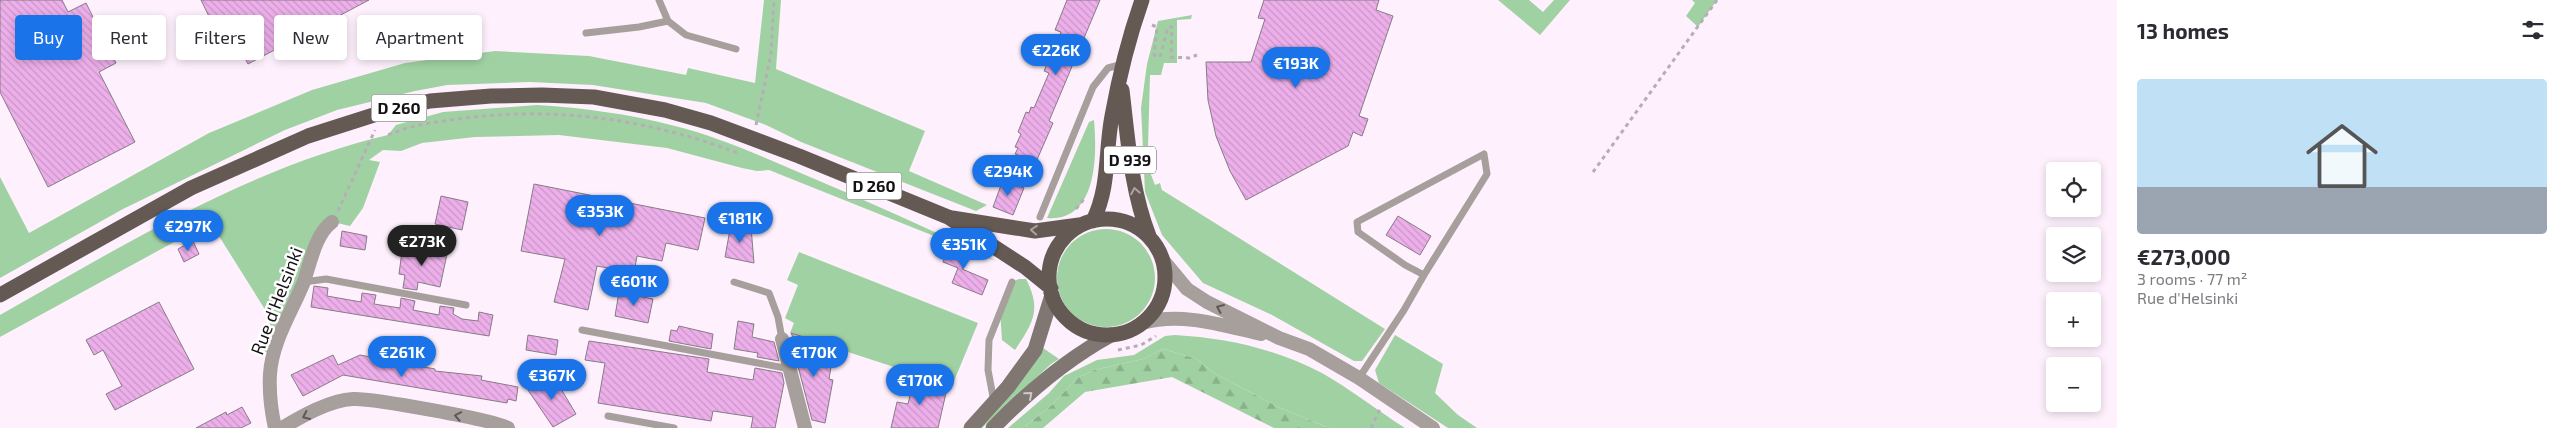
<!DOCTYPE html>
<html lang="en">
<head>
<meta charset="utf-8">
<style>
	body { margin:0; font-family:"Exo 2",sans-serif; background:#f7f7f7; color:#2b2b33; height:100vh; display:flex; flex-direction:column; font-size:19px; white-space:nowrap }
	* { box-sizing:border-box; margin:0 }
	p { font-size:16px; color:#7c7c81 }
	.icon { flex:none; width:28px; height:28px; fill:none; stroke:currentColor; stroke-width:2; stroke-linecap:round; stroke-linejoin:round }
	.map { position:relative; flex:1; overflow:hidden }
	.details { display:flex; flex-direction:column; background:#fff; width:450px }
	.details>* { flex:none }
	.hud { position:absolute; left:15px; top:15px; width:475px; height:45px; display:flex; gap:10px }
	.fabs { position:absolute; left:2046px; top:162px; display:grid; gap:10px }
	.fabs a { display:grid; place-items:center; width:55px; height:55px; border-radius:5px; background:#fff; box-shadow:0 2px 8px #0003; font-size:25px }
	.price { position:absolute; translate:-50% -42px; padding:0 11px; border-radius:18px; background:#1a73e8; color:#fff; font-size:16px; line-height:32px; filter:drop-shadow(0 1px 2px #0008) }
	.price::after { content:''; position:absolute; left:50%; top:30px; width:15px; height:11px; margin-left:-8px; background:inherit; clip-path:polygon(0 0,100% 0,50% 100%) }
	.price.active { background:#222; color:#fff }
	ul { padding:0; list-style:none }
	li { display:grid; align-content:center; gap:10px; height:265px; padding:0 20px }
	li span { display:grid; place-items:center; height:155px; border-radius:5px; color:#555 }
	li>.icon { margin-inline-start:auto }
	span .icon { width:90px; height:90px; fill:#fffc; stroke-width:1 }
	li b { font-size:21px }
	h2 { display:flex; justify-content:space-between; align-items:center; height:60px; padding:0 20px; font-size:21px }
	.chip { padding:0 18px; border-radius:5px; background:#fff; box-shadow:0 2px 8px #0003; font-size:18px; line-height:45px }
	.chip.active { background:#1a73e8; color:#fff }
	main { display:flex; flex:1; min-height:0 }
	.map>svg:first-child { display:block }
	.grass { fill:#a0d1a3 }
	.forest { fill:url(#forest-firs) }
	.building { fill:url(#building-back-hatch); stroke:#877b86 }
	.lines { fill:none; stroke-linecap:round; stroke-linejoin:round }
	.path { stroke:#b7adb7; stroke-width:3; stroke-dasharray:4 4; stroke-linecap:butt }
	.lane { stroke:#a69f9c; stroke-width:7 }
	.street { stroke:#a69f9c; stroke-width:14 }
	.secondary { stroke:#807672; stroke-width:15 }
	.primary { stroke:#655954; stroke-width:15 }
	.oneway { stroke:#aaa4a1 }
	.oneway2 { stroke:#5e5858 }
	.oneway3 { stroke:#ccc8c7 }
	.labels { text-anchor:middle; stroke-width:5; stroke-linejoin:round; paint-order:stroke }
	.shield { fill:#fff; stroke:#5b585b; stroke-width:1 }
	.shield-label { font-size:16px; font-weight:bold; fill:#151115 }
	.street-label { font-size:18px; fill:#151115; stroke:#fff }
</style>
</head>
<body>
<main>
<div class="map">
<svg width="2117" height="428" viewBox="0 0 2117 428">
	<defs>
		<pattern id="forest-firs" width="22" height="20" patternUnits="userSpaceOnUse" patternTransform="scale(1.25)"><rect width="22" height="20" fill="#a0d1a3"/><path d="M5 1l3.5 6h-7zM16 11l3.5 6h-7z" fill="#89b28b"/></pattern>
		<pattern id="building-back-hatch" width="6" height="6" patternUnits="userSpaceOnUse" patternTransform="scale(1.25)"><rect width="6" height="6" fill="#edafea"/><path d="M-1 5l2 2M0 0l6 6M5-1l2 2" fill="none" stroke="#ca96c8"/></pattern>
	</defs>
	<rect width="100%" height="100%" fill="#fef1fd"/>
	<!-- grass -->
	<path class="grass" d="M764,0H781L776,69L925,131L909,171L987,205L976,211L801,142L766,125L706,103L593,85L530,82L447,85L415,91L337,110L285,130L123,209L0,278V177L29,233L209,133L312,90L405,63L495,51L589,56L686,75L688,68L755,83Z
		M1498,0H1529L1543,12L1554,0H1570L1540,35Z
		M1692,0H1717L1698,27L1686,16L1695,3Z
		M1192,15L1191,19L1177,20V63H1164L1161,75H1150L1148,148L1153,170L1150,172L1155,185L1160,183L1162,190L1385,329L1362,361H1354L1272,315L1203,283L1162,235L1145,192L1141,108L1147,64L1158,21Z
		M537,105C584,108 629,114 675,126C719,137 761,156 803,174C869,202 934,231 999,262L769,170L757,171L742,168L667,148L559,135L475,137L422,143L401,151L383,150L369,160L380,162L363,208L350,226L333,222L275,348L261,355L271,319L212,225L176,241L0,337V315C124,245 248,168 388,135L396,125L443,112Z
		M1094,120C1097,154 1098,222 1047,218L1089,122Z
		M1057 278a49 49 0 1 1 98 0a49 49 0 1 1-98 0Z
		M799,252L978,323L952,386L790,333L794,323L785,318L798,285L787,280Z
		M1019,279H1026C1042,310 1033,323 1015,350L1002,340L1000,310L1012,282Z
		M1175,335C1227,338 1276,349 1322,373C1350,389 1377,410 1405,428H1329L1276,406L1214,373L1197,359L1163,349L1143,359L1094,370L1077,378L1052,405L1023,428H1008L1049,393L1064,376L1097,360L1134,355L1165,336Z
		M1395,335L1443,364L1435,393L1458,415L1477,428H1448L1379,383L1375,370Z
		M1043,348L1059,359L1051,364L982,428H977Z"/>
	<!-- forest -->
	<path class="forest" d="M1163,349L1197,359L1214,373L1276,406L1329,428H1274L1172,377L1085,392L1043,428H1023L1052,405L1077,378L1094,370L1143,359Z"/>
	<!-- building -->
	<path class="building" d="M0,0H62L68,12L86,3L116,63L99,72L135,142L48,187L0,92Z
		M201,0H369L248,64L235,40L220,39Z
		M1067,0H1100L1049,121L1053,123L1036,162L1015,154L1018,148L1015,147L1021,134L1018,132L1026,112L1029,113L1031,107L1034,108L1049,73L1044,71L1061,32L1055,30Z
		M1264,0H1379L1376,10L1393,16L1359,116L1368,119L1362,136L1353,132L1348,146L1246,200L1230,171L1216,136L1208,100L1206,62H1251L1265,19L1258,18Z
		M1003,180L1024,188L1013,215L993,207Z
		M534,184L705,218L698,250L666,243L662,261L637,256L634,273L597,266L588,310L554,302L565,259L521,251Z
		M441,196L468,202L462,230L435,224Z
		M1398,216L1431,236L1420,255L1386,235Z
		M731,224L751,227L754,263L725,257Z
		M342,231L367,236L365,250L340,246Z
		M193,241L199,254L184,262L178,249Z
		M951,243L970,251L962,269L988,280L982,295L952,283L958,268L943,262Z
		M403,244L447,254L440,287L418,282L417,290L403,288L405,275L399,274Z
		M314,286L328,288L327,296L361,302L362,293L376,295L374,304L400,308L401,298L415,301L413,310L439,315L440,306L454,308L453,314L462,319L478,321L479,312L493,315L489,336L311,307Z
		M619,292L653,299L648,323L615,316Z
		M159,302L194,369L115,410L106,394L122,386L103,350L94,355L86,340Z
		M738,321L754,324L752,337L774,342L779,361L757,357L758,353L734,349Z
		M679,326L713,334L711,349L669,341L671,330L677,331Z
		M791,333L813,340L809,355L829,359L827,366L831,367L829,379L833,380L825,423L812,420L793,347L798,348Z
		M528,335L558,340L556,355L526,350Z
		M589,341L709,359L707,372L753,380L755,368L782,373L784,383L775,428H751L753,417L713,411L711,421L598,403L605,363L585,360Z
		M333,355L338,365L360,355L435,369V371L482,376L481,380L518,387L516,401L508,399L507,403L343,375L303,396L291,375Z
		M552,374L576,414L553,427L528,390Z
		M915,374L935,380L933,390L946,393L938,428H891L897,402L908,404Z
		M242,407L251,423L241,428H196L226,412L227,415Z"/>
	<g class="lines">
		<!-- path -->
		<path class="path" d="M1152,25L1157,27L1154,55L1160,57L1168,27H1172L1171,57L1189,58L1197,55
			M756,125L771,54L774,0
			M388,135C408,126 429,123 451,120C547,105 645,118 735,152L740,151
			M1593,172L1717,0
			M1076,209L1084,199
			M338,211L375,130
			M1118,350L1141,345L1156,336
			M1371,428L1380,409"/>
		<!-- lane -->
		<path class="lane" d="M659,0L668,21L686,35L736,49
			M586,33L639,27L668,21
			M1484,154L1487,174L1424,275L1405,265L1358,232L1357,222Z
			M1040,217L1093,87L1108,68L1123,64
			M304,282L326,279L466,305
			M734,282L769,293L778,317L782,339
			M582,330L790,369
			M1359,378L1404,310L1424,275
			M994,402L988,370L989,340L1012,282
			M608,416L674,428"/>
		<!-- street -->
		<path class="street" d="M1162,259L1187,289L1207,302L1279,338L1309,349L1359,378L1433,428
			M1142,323C1182,312 1221,325 1261,334
			M782,339L805,428
			M275,428C271,410 269,392 270,374C272,342 291,313 303,284C310,265 315,234 332,222
			M282,428C302,416 330,400 353,399C371,398 495,420 508,428"/>
		<!-- secondary -->
		<path class="secondary" d="M971,428L1008,387L1035,350L1052,295
			M993,428C1028,392 1067,359 1111,335"/>
		<!-- primary -->
		<path class="primary" d="M1122,90C1128,140 1131,189 1149,236
			M952,218L1035,231L1079,225
			M1049 277a58 58 0 1 1 116 0a58 58 0 1 1-116 0Z
			M1093,221C1110,186 1105,152 1112,116C1119,77 1129,37 1142,0
			M0,295L191,188L308,136L380,113L430,101L491,96L542,95L594,97L665,110L711,123L799,156L948,217L1025,267L1051,288"/>
	</g>
	<!-- one-way arrows -->
	<defs><path id="oneway-chevron" d="M-2-3.5L2.5 0L-2 3.5" fill="none" stroke-width="1.6" stroke-linecap="round" stroke-linejoin="round" transform="scale(1.25)"/></defs>
	<g class="oneway">
		<use href="#oneway-chevron" transform="translate(1135 191) rotate(-100)"/>
		<use href="#oneway-chevron" transform="translate(1034 230) rotate(-175)"/>
	</g>
	<g class="oneway2">
		<use href="#oneway-chevron" transform="translate(1220 308) rotate(-156)"/>
		<use href="#oneway-chevron" transform="translate(306 416) rotate(155)"/>
		<use href="#oneway-chevron" transform="translate(458 416) rotate(-169)"/>
	</g>
	<use class="oneway3" href="#oneway-chevron" transform="translate(1029 395) rotate(-41)"/>
	<g class="labels">
		<!-- shield labels -->
		<g class="shield">
			<rect x="371.5" y="94.5" width="55" height="27" rx="4"/>
			<rect x="1104" y="146.5" width="52" height="27" rx="4"/>
			<rect x="846.5" y="172.5" width="55" height="27" rx="4"/>
		</g>
		<g class="shield-label">
			<text x="399" y="114">D 260</text>
			<text x="1130" y="166">D 939</text>
			<text x="874" y="192">D 260</text>
		</g>
		<!-- street labels -->
		<g class="street-label">
			<text transform="translate(277 301) rotate(-69)" y="6">Rue d'Helsinki</text>
		</g>
	</g>
</svg>
<div class="fabs">
<a><svg class="icon" aria-label="locate" viewBox="0 0 24 24"><circle cx="12" cy="12" r="6"/><path d="M12 2v4M12 18v4M2 12h4M18 12h4"/></svg></a>
<a><svg class="icon" aria-label="layers" viewBox="0 0 24 24"><path d="M12 4l9 5-9 5-9-5zM3 14l9 5 9-5"/></svg></a>
<a>+</a>
<a>−</a>
</div>
<b class="price" style="left:1056px;top:76px">€226K</b>
<b class="price" style="left:1296px;top:89px">€193K</b>
<b class="price" style="left:1008px;top:197px">€294K</b>
<b class="price" style="left:600px;top:237px">€353K</b>
<b class="price" style="left:740px;top:244px">€181K</b>
<b class="price" style="left:188px;top:252px">€297K</b>
<b class="price active" style="left:422px;top:267px">€273K</b>
<b class="price" style="left:964px;top:270px">€351K</b>
<b class="price" style="left:634px;top:307px">€601K</b>
<b class="price" style="left:402px;top:378px">€261K</b>
<b class="price" style="left:814px;top:378px">€170K</b>
<b class="price" style="left:552px;top:401px">€367K</b>
<b class="price" style="left:920px;top:406px">€170K</b>
<div class="hud">
<a class="chip active">Buy</a>
<a class="chip">Rent</a>
<a class="chip">Filters</a>
<a class="chip">New</a>
<a class="chip">Apartment</a>
</div>
</div>
<section class="details">
<h2>13 homes<svg class="icon" aria-label="filters" viewBox="0 0 24 24"><path d="M4 7h16M4 17h16"/><circle cx="9" cy="7" r="2"/><circle cx="15" cy="17" r="2"/></svg></h2>
<ul>
<li><span style="background:linear-gradient(#bfe0f5 70%,#9aa5b1 0)"><svg class="icon" aria-label="home" viewBox="0 0 24 24"><path d="M3 11l9-7 9 7M6 9v11h12V9"/></svg></span><div><b>€273,000</b><p>3 rooms · 77 m²</p><p>Rue d'Helsinki</p></div></li>
</ul>
</section>
</main>
</body>
</html>
